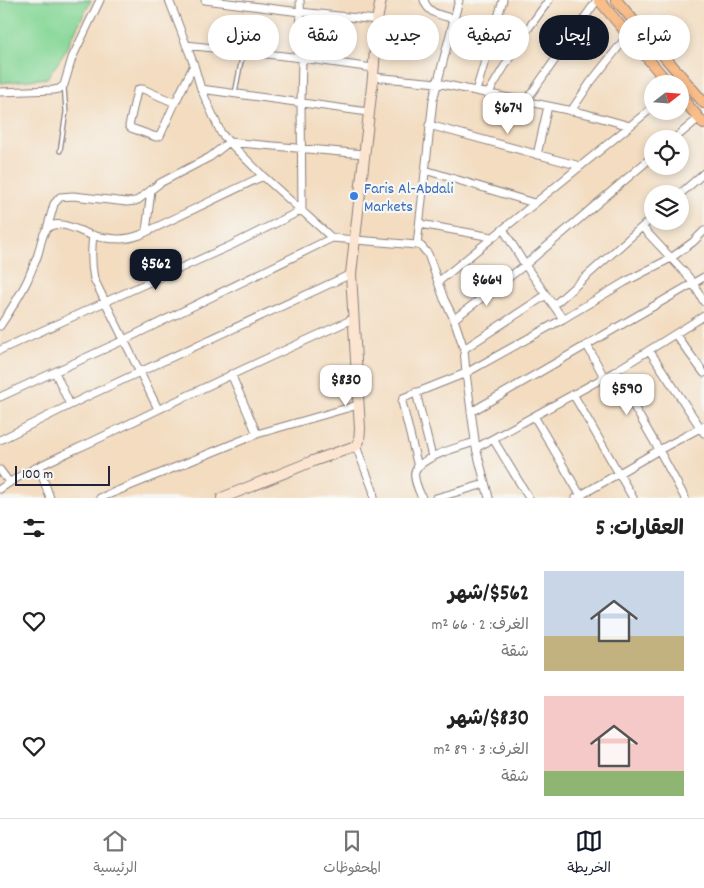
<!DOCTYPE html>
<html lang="ar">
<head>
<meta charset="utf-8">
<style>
	body { margin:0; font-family:Dekko,"Playpen Sans Arabic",sans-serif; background:#f6f6f6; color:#222; direction:rtl; height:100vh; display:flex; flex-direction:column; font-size:19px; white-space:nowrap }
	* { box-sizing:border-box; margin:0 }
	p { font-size:16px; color:#767676 }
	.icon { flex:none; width:28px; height:28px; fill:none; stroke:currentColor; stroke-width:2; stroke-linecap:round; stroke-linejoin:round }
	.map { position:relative; height:498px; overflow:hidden; direction:ltr }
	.panel { display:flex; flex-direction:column; background:#fff; flex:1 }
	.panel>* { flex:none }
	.banner { position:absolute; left:15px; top:15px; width:675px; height:45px; direction:rtl; display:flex; gap:10px }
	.needle { width:32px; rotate:73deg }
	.fabs { position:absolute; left:644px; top:75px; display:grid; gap:10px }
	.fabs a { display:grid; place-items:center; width:45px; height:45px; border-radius:50%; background:#fff; box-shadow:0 2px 8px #0003; font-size:25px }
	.scale { position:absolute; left:15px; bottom:12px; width:95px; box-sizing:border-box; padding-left:5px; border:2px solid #22223b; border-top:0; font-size:14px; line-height:18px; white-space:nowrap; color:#22223b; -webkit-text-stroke:4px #f6f6f2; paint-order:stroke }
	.price { position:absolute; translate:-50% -42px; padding:0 11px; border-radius:10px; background:#fff; color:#222; font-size:16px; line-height:32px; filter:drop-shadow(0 1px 2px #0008) }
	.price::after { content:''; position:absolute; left:50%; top:30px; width:15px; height:11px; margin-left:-8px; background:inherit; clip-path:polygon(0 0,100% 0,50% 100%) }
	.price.selected { background:#111827; color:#fff }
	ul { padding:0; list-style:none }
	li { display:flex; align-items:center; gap:15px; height:125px; padding:0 20px }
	li span { display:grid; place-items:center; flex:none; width:140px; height:100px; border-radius:0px; color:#555 }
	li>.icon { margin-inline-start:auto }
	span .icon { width:60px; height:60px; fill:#fffc; stroke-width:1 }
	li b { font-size:21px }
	h2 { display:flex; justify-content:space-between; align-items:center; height:60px; padding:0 20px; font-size:21px }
	.pill { padding:0 18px; border-radius:22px; background:#fff; box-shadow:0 2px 8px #0003; font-size:18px; line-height:45px }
	.pill.selected { background:#111827; color:#fff }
	.tabs { display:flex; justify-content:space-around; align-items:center; height:70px; border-top:1px solid #e0e0e0; background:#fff; font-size:14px; color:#767676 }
	.tabs a { display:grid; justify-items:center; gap:2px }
	.tabs .selected { color:#111827 }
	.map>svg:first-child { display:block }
	.park { fill:#86d797; stroke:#547c69 }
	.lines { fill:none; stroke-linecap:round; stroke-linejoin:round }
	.lane-casing { stroke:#8a7f7d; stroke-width:5.5 }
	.street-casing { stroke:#8a7f7d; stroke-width:9 }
	.secondary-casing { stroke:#8a7f7d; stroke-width:12 }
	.primary-casing { stroke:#8a7f7d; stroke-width:12 }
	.lane { stroke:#fff; stroke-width:3 }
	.street { stroke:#fff; stroke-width:7 }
	.secondary { stroke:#fce5d0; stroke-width:10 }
	.primary { stroke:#f8bd89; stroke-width:10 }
	.shop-dot { fill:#3f7fe0; stroke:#f6f6f2; stroke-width:2 }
	.labels { text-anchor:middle; stroke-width:4.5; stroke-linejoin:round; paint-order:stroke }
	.shop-label { font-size:16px; fill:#366cbe; stroke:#f6f6f2; text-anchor:start }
</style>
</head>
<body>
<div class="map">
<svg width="704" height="498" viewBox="0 0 704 498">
	<rect width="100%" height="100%" fill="#f6f6f2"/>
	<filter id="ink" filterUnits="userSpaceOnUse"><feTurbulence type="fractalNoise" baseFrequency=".02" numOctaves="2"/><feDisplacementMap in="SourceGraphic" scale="10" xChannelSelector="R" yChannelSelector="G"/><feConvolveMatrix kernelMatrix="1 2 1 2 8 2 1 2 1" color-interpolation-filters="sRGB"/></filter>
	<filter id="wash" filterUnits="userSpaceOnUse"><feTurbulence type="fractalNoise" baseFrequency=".0096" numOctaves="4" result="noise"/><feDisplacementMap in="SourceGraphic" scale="20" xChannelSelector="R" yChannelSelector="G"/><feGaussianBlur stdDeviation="1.12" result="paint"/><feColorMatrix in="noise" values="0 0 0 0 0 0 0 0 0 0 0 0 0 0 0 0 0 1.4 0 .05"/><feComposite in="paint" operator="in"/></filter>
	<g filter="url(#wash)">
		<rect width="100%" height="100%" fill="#f3dcbf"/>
		<!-- park -->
		<path class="park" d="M0,0H91L63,55L47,78L1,83Z"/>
	</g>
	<g filter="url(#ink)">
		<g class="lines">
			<!-- lane casing -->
			<g class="lane-casing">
				<path id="lane" d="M235,93L243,52
					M60,151L66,112L64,85"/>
			</g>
			<!-- street casing -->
			<g class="street-casing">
				<path id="street" d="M169,0L194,65L201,89L221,133L229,142L263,176L332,238L417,245L421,246L428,254L444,299L454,319L464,349L466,373L476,448L489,498
					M205,0L300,12L377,20
					M424,0C428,14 441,15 454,19
					M186,45L302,58L373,68
					M373,77L437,83L587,114L630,126
					M201,89L368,112
					M476,91L503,0
					M0,92L54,90L59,89L64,85L72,58L100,0
					M488,94L522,37L549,0
					M526,101L597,0
					M175,103L143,89H139L137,91L129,126L131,128L156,137L160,136L175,103L194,65
					M571,111L590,83L628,35
					M429,125L580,166
					M674,139L699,118
					M537,155L548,106
					M425,170L534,203
					M680,194L704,173
					M420,224L492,237
					M642,227L686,274L693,283L704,302
					M47,229L54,204L60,197L73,196L127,202L135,201L138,200L160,183L210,157L229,142L364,154
					M503,229L525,265L563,319
					M146,232L151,190
					M93,235C91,251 91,264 94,279L158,409
					M417,245L433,100L459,0
					M438,282L652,108
					M554,305L652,218
					M454,319L525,265L652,157
					M0,326C10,311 20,296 28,279C31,271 35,263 38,254C40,248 42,233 47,229C58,217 82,233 94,236C110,239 125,241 140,235L263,176
					M675,334L704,373
					M587,345L604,377
					M464,349L546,295
					M0,350L105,302L232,245L302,210L301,103L302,58L300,0
					M649,350L704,433
					M55,372L70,405
					M614,372L659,450L685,498
					M231,374L257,434
					M416,392L432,457
					M573,394L633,498
					M0,397L124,340L332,238
					M471,412L704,277
					M534,416L582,498
					M493,439L529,498
					M0,440L88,396L351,274
					M356,446L373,490L374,498
					M476,448L614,372L704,316
					M39,467L50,498
					M418,467L402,402L403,398L466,373L563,319L625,282L671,258L693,242L704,231
					M0,470L9,482
					M0,489C29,468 69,453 102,437C185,396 269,357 353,319
					M100,498L257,434L358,405
					M422,498C419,491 413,479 415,472C421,456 460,447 475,442
					M436,498L485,484
					M576,498L659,450L704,426"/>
			</g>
			<!-- secondary casing -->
			<g class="secondary-casing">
				<path id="secondary" d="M222,498L313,461L356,446L359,441L360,429L351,274L373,77L377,20L381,0"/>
			</g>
			<!-- primary casing -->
			<g class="primary-casing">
				<path id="primary" d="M599,0L669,84
					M616,0L704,103
					M680,96L704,124"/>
			</g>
			<!-- lane -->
			<use href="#lane" class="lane"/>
			<!-- street -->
			<use href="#street" class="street"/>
			<!-- secondary -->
			<use href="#secondary" class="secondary"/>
			<!-- primary -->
			<use href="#primary" class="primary"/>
		</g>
	</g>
	<!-- markers -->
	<circle class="shop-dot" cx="354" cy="196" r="5"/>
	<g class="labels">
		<!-- shop labels -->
		<g class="shop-label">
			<text x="364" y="193">Faris Al-Abdali<tspan x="364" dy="18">Markets</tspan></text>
		</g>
	</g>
</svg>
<div class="fabs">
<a><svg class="needle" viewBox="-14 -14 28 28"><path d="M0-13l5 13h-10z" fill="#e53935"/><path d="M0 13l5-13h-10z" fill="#767676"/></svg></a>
<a><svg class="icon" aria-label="locate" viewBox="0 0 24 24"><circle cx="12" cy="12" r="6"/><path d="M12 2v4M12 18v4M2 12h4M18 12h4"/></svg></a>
<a><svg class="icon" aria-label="layers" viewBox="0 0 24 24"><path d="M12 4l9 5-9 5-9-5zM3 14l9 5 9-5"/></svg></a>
</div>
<div class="scale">100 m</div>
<b class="price" style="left:508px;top:135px">$674</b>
<b class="price selected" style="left:156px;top:291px">$562</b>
<b class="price" style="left:487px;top:307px">$664</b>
<b class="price" style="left:346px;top:407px">$830</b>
<b class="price" style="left:627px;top:416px">$590</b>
<div class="banner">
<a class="pill">شراء</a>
<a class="pill selected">إيجار</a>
<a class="pill">تصفية</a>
<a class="pill">جديد</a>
<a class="pill">شقة</a>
<a class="pill">منزل</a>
</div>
</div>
<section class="panel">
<h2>العقارات: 5<svg class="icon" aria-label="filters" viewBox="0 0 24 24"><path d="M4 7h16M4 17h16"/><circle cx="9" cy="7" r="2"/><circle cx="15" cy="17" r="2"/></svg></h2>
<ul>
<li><span style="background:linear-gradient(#c9d6e8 65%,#c2b280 0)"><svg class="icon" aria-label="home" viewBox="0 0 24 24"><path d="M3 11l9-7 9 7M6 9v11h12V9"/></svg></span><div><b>$562/شهر</b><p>الغرف: 2 · 66 m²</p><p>شقة</p></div><svg class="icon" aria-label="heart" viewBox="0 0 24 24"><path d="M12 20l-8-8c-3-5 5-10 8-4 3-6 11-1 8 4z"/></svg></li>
<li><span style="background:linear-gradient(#f6c9c9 75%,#8fb573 0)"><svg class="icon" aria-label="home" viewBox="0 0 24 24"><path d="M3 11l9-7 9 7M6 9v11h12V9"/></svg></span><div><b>$830/شهر</b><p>الغرف: 3 · 89 m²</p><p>شقة</p></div><svg class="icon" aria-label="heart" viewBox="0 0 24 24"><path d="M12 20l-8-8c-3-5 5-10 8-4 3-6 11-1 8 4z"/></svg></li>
</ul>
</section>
<nav class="tabs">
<a class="selected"><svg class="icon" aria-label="map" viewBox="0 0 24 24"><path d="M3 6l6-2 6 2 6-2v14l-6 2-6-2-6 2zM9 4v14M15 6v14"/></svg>الخريطة</a>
<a><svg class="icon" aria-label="saved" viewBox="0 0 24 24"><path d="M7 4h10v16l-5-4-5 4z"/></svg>المحفوظات</a>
<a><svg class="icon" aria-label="home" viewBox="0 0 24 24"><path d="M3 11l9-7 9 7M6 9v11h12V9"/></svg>الرئيسية</a>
</nav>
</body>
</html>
